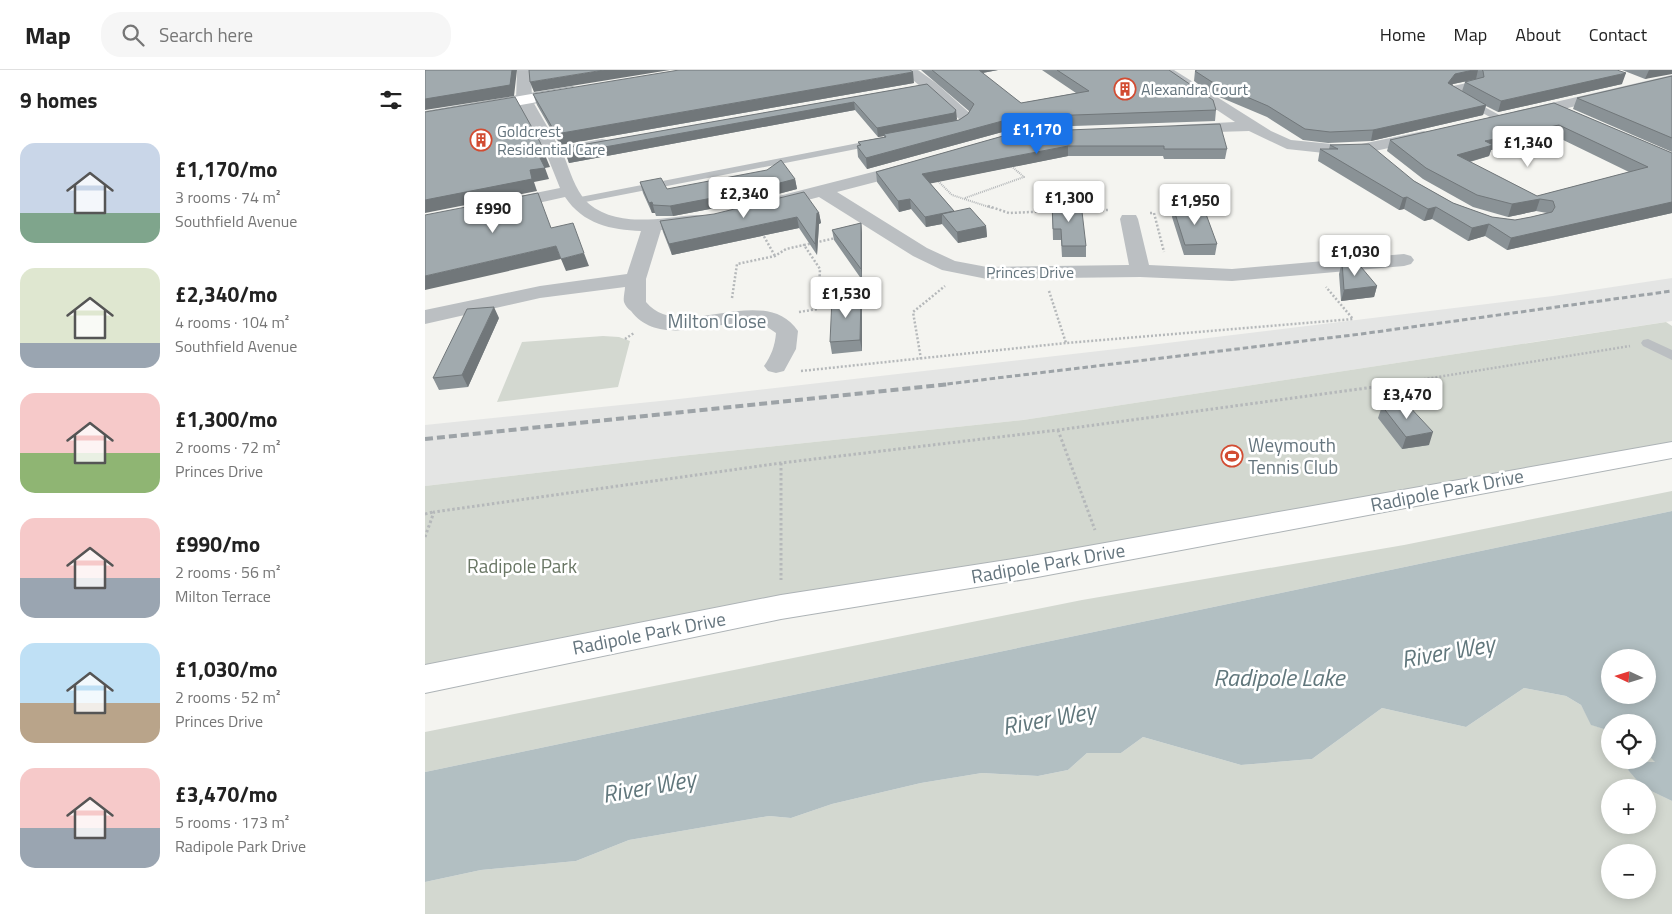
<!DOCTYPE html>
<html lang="en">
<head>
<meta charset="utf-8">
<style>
	body { margin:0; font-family:"Titillium Web",sans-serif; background:#f6f6f6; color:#222; height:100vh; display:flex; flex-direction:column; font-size:19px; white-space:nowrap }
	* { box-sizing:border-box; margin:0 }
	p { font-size:16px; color:#767676 }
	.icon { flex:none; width:28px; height:28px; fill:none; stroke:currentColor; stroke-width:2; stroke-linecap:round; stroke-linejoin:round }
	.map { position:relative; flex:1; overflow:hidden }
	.details { display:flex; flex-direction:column; background:#fff; width:425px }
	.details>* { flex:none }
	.needle { width:32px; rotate:274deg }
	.controls { position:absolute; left:1176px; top:579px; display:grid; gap:10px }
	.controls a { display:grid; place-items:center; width:55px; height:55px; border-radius:50%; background:#fff; box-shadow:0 2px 12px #0003; font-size:25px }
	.price { position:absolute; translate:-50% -42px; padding:0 11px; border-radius:5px; background:#fff; color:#222; font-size:16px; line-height:32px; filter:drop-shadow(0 1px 2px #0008) }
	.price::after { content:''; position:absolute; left:50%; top:30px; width:15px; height:11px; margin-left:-8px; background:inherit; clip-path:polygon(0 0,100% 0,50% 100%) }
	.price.on { background:#1a73e8; color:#fff }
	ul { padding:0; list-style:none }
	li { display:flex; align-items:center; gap:15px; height:125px; padding:0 20px }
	li span { display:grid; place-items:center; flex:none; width:140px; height:100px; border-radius:15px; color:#555 }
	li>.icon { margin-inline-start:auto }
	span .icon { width:60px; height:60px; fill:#fffc; stroke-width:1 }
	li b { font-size:21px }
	h2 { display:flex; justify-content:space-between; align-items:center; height:60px; padding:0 20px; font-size:21px }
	header { display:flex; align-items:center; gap:30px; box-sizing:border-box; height:70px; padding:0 25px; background:#fff; border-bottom:1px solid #e0e0e0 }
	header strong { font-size:24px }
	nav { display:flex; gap:28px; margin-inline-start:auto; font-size:18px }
	.search { width:350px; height:45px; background:#f6f6f6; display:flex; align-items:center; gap:12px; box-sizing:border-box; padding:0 18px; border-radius:20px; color:#767676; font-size:19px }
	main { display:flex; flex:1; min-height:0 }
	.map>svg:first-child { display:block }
	.built { fill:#e4e5e4 }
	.green { fill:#d3d8d0; fill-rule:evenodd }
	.water { fill:#b2bfc2; fill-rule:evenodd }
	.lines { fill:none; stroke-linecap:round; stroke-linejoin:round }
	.secondary-casing { stroke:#adb3b6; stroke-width:2 }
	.path-far2 { stroke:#b5b8ba; stroke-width:2; stroke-dasharray:1 1; stroke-linecap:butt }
	.path-far1 { stroke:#b5b8ba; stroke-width:2.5; stroke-dasharray:2 2; stroke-linecap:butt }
	.path { stroke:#b5b8ba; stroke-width:3; stroke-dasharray:2.5 2.5; stroke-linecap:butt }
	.lane { fill:#bbbfc2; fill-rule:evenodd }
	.street { fill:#bbbfc2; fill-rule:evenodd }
	.secondary { fill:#fff; fill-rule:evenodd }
	.rail-far1 { stroke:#9da3a7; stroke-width:3; stroke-dasharray:5.5 3; stroke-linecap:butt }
	.rail { stroke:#9da3a7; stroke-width:4; stroke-dasharray:8 4; stroke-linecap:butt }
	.wall { fill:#8a9296; fill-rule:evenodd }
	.shaded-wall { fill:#71777a }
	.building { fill:#a1aaae; stroke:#71777a; fill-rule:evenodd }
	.labels { text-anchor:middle; stroke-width:5; stroke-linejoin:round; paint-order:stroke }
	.far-poi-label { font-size:16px; fill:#65757e; stroke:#fff; text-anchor:start }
	.far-street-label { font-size:16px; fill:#65757e; stroke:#fff }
	.street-label { font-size:19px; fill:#65757e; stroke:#fff }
	.poi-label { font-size:19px; fill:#65757e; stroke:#fff; text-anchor:start }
	.park-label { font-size:19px; fill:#697664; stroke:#fff }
	.near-water-label { font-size:24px; font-style:italic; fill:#61777c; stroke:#fff }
</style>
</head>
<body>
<header>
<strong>Map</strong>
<div class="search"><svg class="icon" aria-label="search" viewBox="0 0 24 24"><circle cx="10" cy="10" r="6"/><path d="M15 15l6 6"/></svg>Search here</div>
<nav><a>Home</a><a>Map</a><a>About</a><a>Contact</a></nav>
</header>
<main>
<section class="details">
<h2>9 homes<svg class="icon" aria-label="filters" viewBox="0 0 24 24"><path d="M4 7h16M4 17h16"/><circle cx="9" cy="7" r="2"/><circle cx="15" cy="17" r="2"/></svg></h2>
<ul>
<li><span style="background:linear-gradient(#c9d6e8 70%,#7fa58c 0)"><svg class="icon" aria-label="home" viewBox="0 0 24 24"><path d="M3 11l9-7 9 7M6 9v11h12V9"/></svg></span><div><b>£1,170/mo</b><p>3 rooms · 74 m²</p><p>Southfield Avenue</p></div></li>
<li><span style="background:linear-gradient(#dfe7d0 75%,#9aa5b1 0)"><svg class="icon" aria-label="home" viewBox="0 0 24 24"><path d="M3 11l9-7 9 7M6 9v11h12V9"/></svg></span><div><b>£2,340/mo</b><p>4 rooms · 104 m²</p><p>Southfield Avenue</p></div></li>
<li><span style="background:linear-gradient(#f6c9c9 60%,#8fb573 0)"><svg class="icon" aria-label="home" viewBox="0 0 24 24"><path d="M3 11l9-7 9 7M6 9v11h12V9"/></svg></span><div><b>£1,300/mo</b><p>2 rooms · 72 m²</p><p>Princes Drive</p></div></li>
<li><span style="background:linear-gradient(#f6c9c9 60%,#9aa5b1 0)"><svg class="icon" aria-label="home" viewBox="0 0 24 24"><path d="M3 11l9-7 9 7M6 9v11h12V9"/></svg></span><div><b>£990/mo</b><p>2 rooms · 56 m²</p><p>Milton Terrace</p></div></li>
<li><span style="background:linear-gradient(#bfe0f5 60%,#b9a48a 0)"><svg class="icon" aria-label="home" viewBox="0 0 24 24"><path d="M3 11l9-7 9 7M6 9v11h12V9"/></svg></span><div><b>£1,030/mo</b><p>2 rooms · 52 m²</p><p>Princes Drive</p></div></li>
<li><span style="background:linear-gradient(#f6c9c9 60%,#9aa5b1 0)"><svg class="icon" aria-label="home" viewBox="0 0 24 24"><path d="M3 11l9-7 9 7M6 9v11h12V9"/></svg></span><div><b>£3,470/mo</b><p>5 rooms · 173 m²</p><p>Radipole Park Drive</p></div></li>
</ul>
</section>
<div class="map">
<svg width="1247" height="844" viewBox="0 0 1247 844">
	<rect width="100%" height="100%" fill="#f4f4f0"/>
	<!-- built -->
	<path class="built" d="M1247,208V251L598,350L255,386L0,416V355L245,330L709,277L1128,226Z"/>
	<!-- green -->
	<path class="green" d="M1241,252L1247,256V380L0,609V416L255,386L598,350Z
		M178,266L194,267L205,271L193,317L72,332L97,272Z
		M1247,421V441L0,702V662L657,530L979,475Z
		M1099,618L1141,626L1156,635L1167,655L1185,661V690H1222L1223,685L1231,692L1207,691L1203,700L1220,717L1185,718V755H1222L1223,719L1247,731V844H0V812L56,800L151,791L204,770L344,746L366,748L407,734L496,713L557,703L613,706L643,700L662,683H696L718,667L816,695L887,689L957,638L1041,657ZM1185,782H1222V820H1185Z"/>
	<!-- water -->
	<path class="water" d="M1247,441V731L1218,717L1203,700L1207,691L1230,692L1223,685L1222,652H1185V661L1166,655L1156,635L1141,626L1099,618L1041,657L957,638L887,689L816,695L718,667L696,683H662L643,700L613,706L557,703L496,713L407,734L366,748L344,746L204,770L151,791L56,800L0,812V702ZM1185,588H1222V625H1185Z"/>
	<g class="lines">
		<!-- secondary casing -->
		<g class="secondary-casing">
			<path id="secondary" d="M147,17L152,19L155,22L152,25L0,52V42Z
				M1247,372V388L607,508L356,549L0,623V595L356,525L607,486Z"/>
		</g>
		<!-- path-far2 -->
		<path class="path-far2" d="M512,110L527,125L567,138
			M540,128L599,107L585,95"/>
		<!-- path-far1 -->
		<path class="path-far1" d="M563,136L584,143L629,141
			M653,141L684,140
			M725,143H729L739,182
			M337,163L350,186
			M624,221L641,273L928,249L901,217
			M307,228L312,194L350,186L361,179L379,175
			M374,242L393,239L395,199L379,175L411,168
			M200,269L209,263
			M496,289L488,242L520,216
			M376,301L641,273
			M963,315L1205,276"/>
		<!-- path -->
		<path class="path" d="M633,360L670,460
			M356,393V510
			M0,444L8,442
			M0,467L9,442L356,393L633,360L971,314"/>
		<!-- lane -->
		<path class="lane" d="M1051,11L1054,12V16L1032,22L1078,47V51H1072L1022,23L1028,16Z
			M454,69L459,72L457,74L150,134L145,131L150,128Z
			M1223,269L1247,280V290L1218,276L1216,273L1218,270Z"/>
		<!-- street -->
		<path class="street" d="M92,0H106L107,30L134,77L177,69L183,70L185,74L183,78L139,86C145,101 150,119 161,131C182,152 216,151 242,148C255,147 269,143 281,146L284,150L281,154L236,160L221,209V232C255,274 338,210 373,261L371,279L359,301L351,303L343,301L339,296C346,286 350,276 351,263C345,259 341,255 334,254C294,247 236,280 206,241C203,239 200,235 199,232C198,228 200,221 200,217L115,228L0,254V240L115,216L202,204L216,161C186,160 158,154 140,127L77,141L70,139L68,135L70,131L135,118L121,83L91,30Z
			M476,0H493L511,13L548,46L540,51L534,49Z
			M732,0H749L846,61L866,70L927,76L999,61L1007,66L1005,69L927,86L862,79L824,61L758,63L750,58L752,55L810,52Z
			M1247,5V13L1097,49L1089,44L1091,41Z
			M487,92L493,93L496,97L493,101L412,122L502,178L530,191L562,197L704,195L695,149L697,145H711L713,149L724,195L807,199L979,184L986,186L989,190L986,194L979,196L807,211L715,207L562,209L517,200L488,186L394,127L345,140L338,138L336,134L338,130Z"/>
		<!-- secondary -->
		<use href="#secondary" class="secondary"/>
		<!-- rail-far1 -->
		<path class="rail-far1" d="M514,315L936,264L1247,221"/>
		<!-- rail -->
		<path class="rail" d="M0,369L525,314"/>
	</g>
	<!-- wall -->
	<path class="wall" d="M496,0H573L557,3L596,33L651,23L617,0H744L791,40L790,51L592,58L442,99L433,87L432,76L434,75L433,72L459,67V66L453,67L430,40L144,93L139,78L502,14L532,49L531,50H534L543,44L544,41Z
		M772,0H1192L1197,14L1073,42L1061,36L1058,45L946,71L903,73L878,70L842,47L785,23L769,11L770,1ZM1048,10L1040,12L1037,21L1027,15L1028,14Z
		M1197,0H1247L1220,9Z
		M1247,6V82L1148,39L1152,28Z
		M489,13L135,75L112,35L108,24Z
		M1129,33L1247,83V143L1082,180L1060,166L1043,171L1007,149L999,151L979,139L974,140L893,91L895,79H904L905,75L989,111L1028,133L1067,147L1090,150L1106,147L1122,143L1111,141L1083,147L1048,137L998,109L962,81L965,70ZM1130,66L1204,102L1112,126L1045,92L1064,86L1066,80Z
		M592,62L802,79L800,89H739L738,86H643L505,113L529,141L561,156L562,167L533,173L517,154L501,157L486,139L474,142L452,112L451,102Z
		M370,109L372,119L327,131L248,146H231L230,143H227L218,123L215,112L242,119Z
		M627,133L661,176V187H637L636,170H628Z
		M748,137L792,174L790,185H759L747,147Z
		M394,143L396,153L394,154L392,185L374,158L247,185L238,162L235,151Z
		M436,153L437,164V210L409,170L407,160Z
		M917,192L952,216L949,227L916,231L914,204Z
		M436,226L437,237V281L407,284L405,272Z
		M74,248L43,317L14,320L8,308Z
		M957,336L1004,375L977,379L953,348Z"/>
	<!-- shaded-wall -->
	<path class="shaded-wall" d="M87,0H92L89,26L0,40V29Z
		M179,0H245L109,22L105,12Z
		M547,0H573L547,5Z
		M1048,0H1053L1051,9L1028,14L1020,23L1023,13L1030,4Z
		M1224,0H1247V4L1220,9Z
		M488,2L489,13L135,75L131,64Z
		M1201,3L1197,14L1073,42L1076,31Z
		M429,32L430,40L144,93L141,84Z
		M1061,35L1058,45L946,71L948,60Z
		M531,40L532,49L530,52L459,64V66L453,67L452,58Z
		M592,47V58L442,99L441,88Z
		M1134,55L1130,66L1066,80L1064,86L1029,96L1032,85L1060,71Z
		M643,76V86L498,115L497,104Z
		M120,85L125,97L120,98L124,109L109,112L112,121L0,143V130L105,100L114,86Z
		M370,109L372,119L327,131L248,146L245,136Z
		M982,127L979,139L974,140L978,128Z
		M485,129L486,139L474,142L473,131Z
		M1115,129L1111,141L1083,147L1087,134Z
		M227,132L230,143H227L224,133Z
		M1247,132V143L1082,180L1086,168Z
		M1011,137L1007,149L999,151L1003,139Z
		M529,141L517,144V154L501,157L500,147Z
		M392,143H394L396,153L394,154L392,185L390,174Z
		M372,147L374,158L247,185L244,174Z
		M436,153L437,164V210L436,199Z
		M1064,154L1060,166L1043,171L1047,158Z
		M561,156L562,167L533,173L532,162Z
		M131,176L136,189L0,220V206Z
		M159,183L164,196L141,201L136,189Z
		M952,216L949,227L916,231L919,220Z
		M436,226L437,237V281L435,270Z
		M69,237L74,248L43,317L37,305Z
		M1008,362L1004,375L977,379L981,367Z"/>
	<!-- building -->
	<path class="building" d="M0,0H87L85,15L0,29Z
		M104,0H179L105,12Z
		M254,0H485L488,2L131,64L108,24Z
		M507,0H554L596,33L664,21L632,0H744L788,30L791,40L592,47L441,88L432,76L436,75L433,72L461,67L459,64L534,50L543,44L549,34Z
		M772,0H1048L1030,4L1023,13L1061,35L948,60L905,62L880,59L843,36L787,12L770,1Z
		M1057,0H1192L1201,3L1076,31L1040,12L1059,7L1058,1Z
		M1247,6V68L1152,28Z
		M502,14L531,40L529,43L452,58L429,32L141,84L139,78Z
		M90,27L115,72L120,85L114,86L120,98L105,100L107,109L0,130V42Z
		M1129,33L1247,83V132L1086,168L1064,154L1047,158L1011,137L1003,139L982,127L978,128L895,79H913L905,75L944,74L989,111L1028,133L1067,147L1090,150L1106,147L1127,142L1130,137L1128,131L1115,129L1087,134L1052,125L1001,98L965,70ZM1134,55L1223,97L1112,126L1032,85L1068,75L1060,71Z
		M795,54L802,79H739V76H643L497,104L529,141L500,147L485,129L473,131L451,102L592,62Z
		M356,90L370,109L324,121L245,136L228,135L227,132L224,133L215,112L236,108L242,119L342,100Z
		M379,122L394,143H392L390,174L372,147L244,174L235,151L289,144Z
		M113,123L126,158L148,153L159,183L136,189L131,176L0,206V145Z
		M627,133H656L661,176H637L636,159H628Z
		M778,136L792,174L760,175L748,137Z
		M545,138L561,156L532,162L517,144Z
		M436,153V199L407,160Z
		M931,191L952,216L919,220L917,192Z
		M436,226L435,270L405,272L407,228Z
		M69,237L37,305L8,308L42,239Z
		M981,333L1008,362L981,367L957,336Z"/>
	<!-- icons -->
	<defs>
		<g id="building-ring" transform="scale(1.125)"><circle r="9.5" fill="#fff" stroke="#d24c32" stroke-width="1.5"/><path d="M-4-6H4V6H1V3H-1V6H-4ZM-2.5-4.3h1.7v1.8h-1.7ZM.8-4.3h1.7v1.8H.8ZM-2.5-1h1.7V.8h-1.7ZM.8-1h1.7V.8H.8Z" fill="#d24c32"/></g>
		<g id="stadium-ring" transform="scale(1.125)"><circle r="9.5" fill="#fff" stroke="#d24c32" stroke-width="1.5"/><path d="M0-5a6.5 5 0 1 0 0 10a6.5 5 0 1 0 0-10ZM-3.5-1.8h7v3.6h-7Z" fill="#d24c32"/></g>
	</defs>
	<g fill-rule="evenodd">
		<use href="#building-ring" x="700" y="19"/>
		<use href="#building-ring" x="56" y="70"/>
		<use href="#stadium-ring" x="807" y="386"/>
	</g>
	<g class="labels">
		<!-- far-poi labels -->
		<g class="far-poi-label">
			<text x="716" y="25">Alexandra Court</text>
			<text x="72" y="67">Goldcrest<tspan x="72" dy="18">Residential Care</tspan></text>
		</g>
		<!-- far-street labels -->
		<g class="far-street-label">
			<text x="605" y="208">Princes Drive</text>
		</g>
		<!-- street labels -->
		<g class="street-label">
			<text x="292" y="258">Milton Close</text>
			<text transform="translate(1022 420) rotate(-11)" y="7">Radipole Park Drive</text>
			<text transform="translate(623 493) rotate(-10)" y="7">Radipole Park Drive</text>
			<text transform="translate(224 563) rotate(-11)" y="7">Radipole Park Drive</text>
		</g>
		<!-- poi labels -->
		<g class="poi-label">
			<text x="823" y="382">Weymouth<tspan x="823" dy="22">Tennis Club</tspan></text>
		</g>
		<!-- park labels -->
		<g class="park-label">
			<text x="97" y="503">Radipole Park</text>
		</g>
		<!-- near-water labels -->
		<g class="near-water-label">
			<text transform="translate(1023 582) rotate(-10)" y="8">River Wey</text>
			<text x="854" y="616">Radipole Lake</text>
			<text transform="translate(624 649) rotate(-10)" y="8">River Wey</text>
			<text transform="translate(224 717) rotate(-10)" y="8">River Wey</text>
		</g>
	</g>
</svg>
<div class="controls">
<a><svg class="needle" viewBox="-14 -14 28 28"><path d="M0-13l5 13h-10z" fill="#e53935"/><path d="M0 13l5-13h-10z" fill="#767676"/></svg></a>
<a><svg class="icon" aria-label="locate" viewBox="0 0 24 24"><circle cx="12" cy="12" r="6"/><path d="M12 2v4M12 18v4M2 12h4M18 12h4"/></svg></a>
<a>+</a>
<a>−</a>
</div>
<b class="price on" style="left:612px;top:85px">£1,170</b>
<b class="price" style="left:1103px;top:98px">£1,340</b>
<b class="price" style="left:319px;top:149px">£2,340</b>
<b class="price" style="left:644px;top:153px">£1,300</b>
<b class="price" style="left:770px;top:156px">£1,950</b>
<b class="price" style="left:68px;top:164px">£990</b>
<b class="price" style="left:930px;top:207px">£1,030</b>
<b class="price" style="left:421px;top:249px">£1,530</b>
<b class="price" style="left:982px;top:350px">£3,470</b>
</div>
</main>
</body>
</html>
